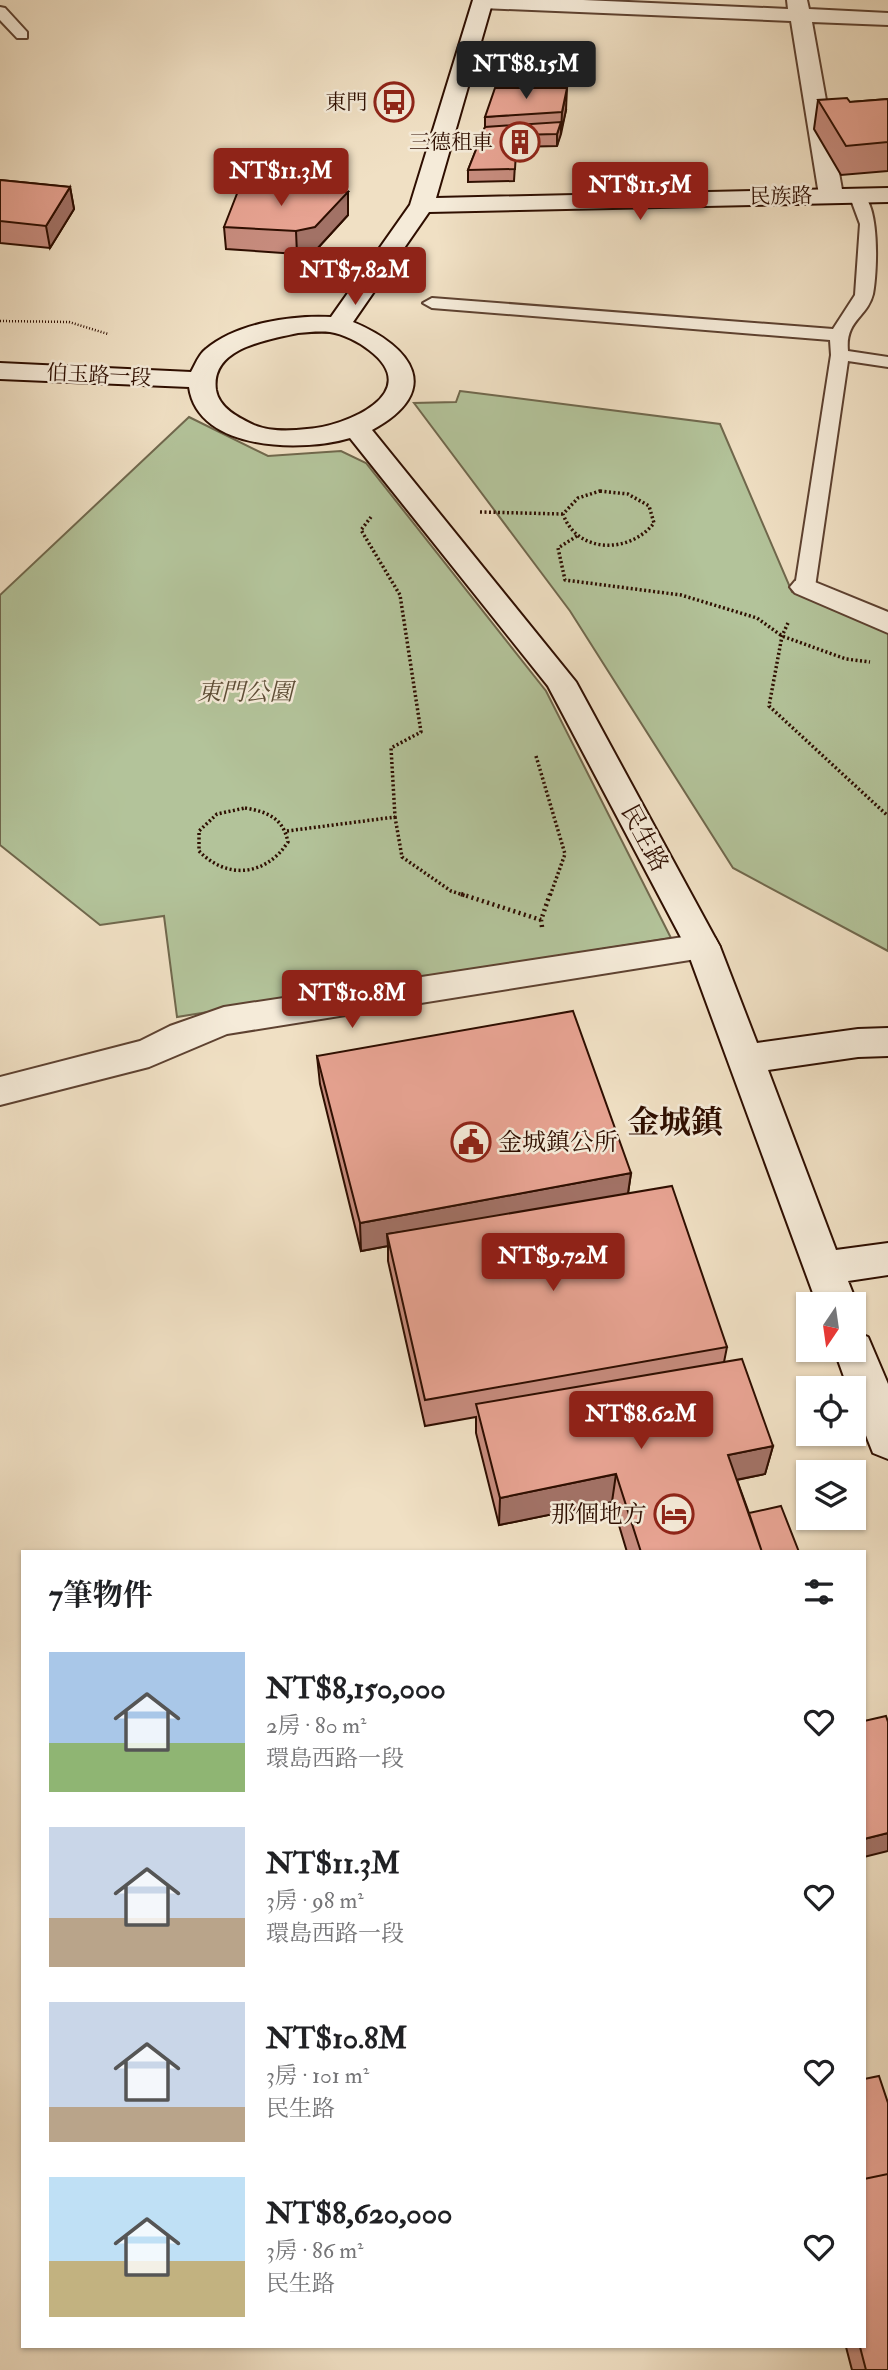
<!DOCTYPE html>
<html lang="zh-TW">
<head>
<meta charset="utf-8">
<style>
	body { margin:0; font-family:"IM FELL Double Pica","Noto Serif TC",serif; background:#f6f6f6; color:#202124; height:100vh; display:flex; flex-direction:column; font-size:26px; white-space:nowrap }
	* { box-sizing:border-box; margin:0 }
	p { font-size:23px; color:#757577 }
	.icon { flex:none; width:38px; height:38px; fill:none; stroke:currentColor; stroke-width:2; stroke-linecap:round; stroke-linejoin:round }
	.map { position:relative; flex:1; overflow:hidden }
	.details { position:absolute; left:21px; top:1550px; width:845px; height:798px; display:flex; flex-direction:column; background:#fff; border-radius:0px; box-shadow:0 2px 5px #0004 }
	.details>* { flex:none }
	.needle { width:46px; rotate:193deg }
	.controls { position:absolute; left:796px; top:1292px; display:grid; gap:14px }
	.controls a { display:grid; place-items:center; width:70px; height:70px; border-radius:0px; background:#fff; box-shadow:0 2px 5px #0004; font-size:35px }
	.price { position:absolute; translate:-50% -60px; padding:0 16px; border-radius:7px; background:#8f2418; color:#fff; font-size:23px; line-height:46px; filter:drop-shadow(0 2px 4px #0008) }
	.price::after { content:''; position:absolute; left:50%; top:42px; width:21px; height:16px; margin-left:-10px; background:inherit; clip-path:polygon(0 0,100% 0,50% 100%) }
	.price.selected { background:#222; color:#fff }
	ul { padding:0; list-style:none }
	li { display:flex; align-items:center; gap:21px; height:175px; padding:0 28px }
	li span { display:grid; place-items:center; flex:none; width:196px; height:140px; border-radius:0px; color:#555 }
	li>.icon { margin-inline-start:auto }
	span .icon { width:84px; height:84px; fill:#fffc; stroke-width:1 }
	li b { font-size:30px }
	h2 { display:flex; justify-content:space-between; align-items:center; height:84px; padding:0 28px; font-size:30px }
	.map>svg:first-child { display:block }
	.green { fill:#b3c39a; stroke:#70684d; stroke-width:2 }
	.lines { fill:none; stroke-linecap:round; stroke-linejoin:round }
	.lane-casing { stroke:#5e4231; stroke-width:4 }
	.street-casing { stroke:#5e4231; stroke-width:4 }
	.secondary-casing { stroke:#2e0e00; stroke-width:4 }
	.path-far2 { stroke:#2e0e00; stroke-width:2.5; stroke-dasharray:1 2; stroke-linecap:butt }
	.path-far1 { stroke:#2e0e00; stroke-width:3.5; stroke-dasharray:2 2.5; stroke-linecap:butt }
	.path { stroke:#2e0e00; stroke-width:4.5; stroke-dasharray:2 3.5; stroke-linecap:butt }
	.lane { fill:#f5ebd9; fill-rule:evenodd }
	.street { fill:#f5ebd9; fill-rule:evenodd }
	.secondary { fill:#f5ebd9; fill-rule:evenodd }
	.wall { fill:#c78c7e; stroke:#2e0e00; stroke-width:2 }
	.shaded-wall { fill:#a27266; stroke:#2e0e00; stroke-width:2 }
	.building { fill:#e7a392; stroke:#2e0e00; stroke-width:2 }
	.labels { text-anchor:middle; stroke-width:5; stroke-linejoin:round; paint-order:stroke }
	.far-poi-label { font-size:21px; fill:#2e0e00; stroke:#f5ebd9; text-anchor:end }
	.far-street-label { font-size:21px; fill:#2e0e00; stroke:#f5ebd9 }
	.park-label { font-size:24px; font-style:italic; fill:#5d4d36; stroke:#f5ebd9 }
	.street-label { font-size:24px; fill:#2e0e00; stroke:#f5ebd9 }
	.poi-label { font-size:24px; fill:#2e0e00; stroke:#f5ebd9; text-anchor:start }
	.district-label { font-size:32px; font-weight:bold; fill:#2e0e00; stroke:#f5ebd9 }
</style>
</head>
<body>
<div class="map">
<svg width="888" height="2370" viewBox="0 0 888 2370">
	<rect width="100%" height="100%" fill="#f0e0c4"/>
	<filter id="stains"><feTurbulence type="fractalNoise" baseFrequency=".00286" numOctaves="4"/><feColorMatrix values="0 0 0 0 .2 0 0 0 0 .09 0 0 0 0 .02 0 0 0 .5 -.17"/></filter>
	<radialGradient id="worn" r=".72"><stop offset=".6" stop-color="#630" stop-opacity="0"/><stop offset="1" stop-color="#630" stop-opacity=".3"/></radialGradient>
	<!-- green -->
	<path class="green" d="M460,391L720,424L792,592L888,629V951L733,868L570,611L414,403L456,402Z
		M189,417L268,456L341,451L366,463L546,691L671,938L177,1017L164,916L100,925L0,845V595Z"/>
	<g class="lines">
		<!-- lane casing -->
		<g class="lane-casing">
			<path id="lane" d="M0,7L5,8L27,32V38H17L0,20Z
				M858,192C881,198 877,274 873,294C867,318 845,320 848,351L888,357V367L848,361L815,587L805,593L795,587L831,355L830,340L432,308L423,303L432,298L833,329L855,295L860,224L850,197Z"/>
		</g>
		<!-- street casing -->
		<g class="street-casing">
			<path id="street" d="M473,0H583L788,9L787,0H807L809,9L888,13V25L812,22L843,195L839,200H823L819,195L791,21L482,8L475,6Z
				M805,578L888,612V633L795,593L790,587L795,581Z
				M703,934L715,938L720,947L715,956L227,1034L149,1067L0,1105V1077L140,1041L170,1026L224,1007Z"/>
		</g>
		<!-- secondary casing -->
		<g class="secondary-casing">
			<path id="secondary" d="M473,0H493L436,198L888,188V202L429,212L353,322C413,347 444,391 372,430L576,682L720,947L757,1043L858,1029L888,1028V1056L858,1057L768,1070L836,1250L888,1243V1275L848,1281L857,1304L854,1310V1304H817L686,947L548,686L350,438C304,452 198,452 189,387L0,379V363L191,372C195,365 199,354 206,349C237,323 292,315 331,317L410,205ZM298,333C309,332 320,331 330,332C343,334 359,342 369,350C426,393 345,427 307,429C290,431 271,432 254,425C239,418 219,408 216,390C210,348 267,340 298,333Z
				M854,1331L868,1337L888,1384V1459L873,1453L854,1405V1388H848L834,1349H854Z"/>
		</g>
		<!-- path-far2 -->
		<path class="path-far2" d="M0,321L69,322L108,334"/>
		<!-- path-far1 -->
		<path class="path-far1" d="M600,491L628,494L649,506L654,523C630,554 577,554 563,514L578,498Z
			M480,512L563,514
			M577,536L558,548L565,580L681,595L757,618L782,636L846,659L870,662
			M788,623L782,636L769,706L888,816
			M536,756L565,854L550,896
			M245,808C268,812 283,818 288,842C266,876 227,880 199,851V831L217,814Z
			M395,817L402,857L451,891L466,896
			M287,831L395,817L391,748L421,732L400,595L361,530L371,517"/>
		<!-- path -->
		<path class="path" d="M461,894L541,920
			M542,927L541,920L550,894"/>
		<!-- lane -->
		<use href="#lane" class="lane"/>
		<!-- street -->
		<use href="#street" class="street"/>
		<!-- secondary -->
		<use href="#secondary" class="secondary"/>
	</g>
	<!-- wall -->
	<path class="wall" d="M888,99V171L841,175L814,129L818,100L850,102Z
		M566,110L557,146L516,147L514,181L468,182V170L485,127V117Z
		M0,180L70,187L74,209L50,248L0,243Z
		M348,192V215L316,250L297,254L226,249L224,227Z
		M317,1056L631,1173L628,1193L727,1347L724,1362L773,1446L765,1474L737,1480L749,1513L799,1552H627L612,1502L499,1525L476,1433V1417L425,1426L388,1261V1246L361,1251L320,1084Z
		M846,2347H864L888,2370H852Z"/>
	<!-- shaded-wall -->
	<path class="shaded-wall" d="M567,88L566,110L561,134L562,112Z
		M561,122V134L557,146V134Z
		M70,187L74,209L50,248L46,226Z
		M348,192V215L316,250L297,254L296,231Z
		M631,1173L627,1200L387,1234L388,1246L361,1251L360,1223Z
		M773,1446L765,1474L720,1483L728,1455Z
		M616,1474L612,1502L499,1525L500,1498Z
		M888,1833V1851L864,1857V1839Z"/>
	<!-- building -->
	<path class="building" d="M495,88H567L562,112L485,117Z
		M847,98L850,102L888,99V142L846,146L818,100Z
		M561,122L557,134L517,135L515,169L468,170L485,127Z
		M0,180L70,187L46,226L0,221Z
		M240,186L348,192L315,227L296,231L224,227Z
		M573,1011L631,1173L360,1223L317,1056Z
		M672,1186L727,1347L425,1400L387,1234Z
		M742,1359L773,1446L728,1455L762,1552H641L616,1474L500,1498L476,1404Z
		M781,1506L799,1552H762L749,1513Z
		M886,1716L888,1722V1833L864,1839V1721Z
		M879,2076L888,2103V2174L864,2179V2079Z
		M888,2174V2370H866L860,2347H864V2179Z"/>
	<!-- icons -->
	<defs>
		<g id="bus-ring" transform="scale(2.0125)"><circle r="9.5" fill="#f5ebd9" stroke="#8f2418" stroke-width="1.5"/><path d="M-5-6H5V4H4V6H2V4H-2V6H-4V4H-5ZM-3.5-4V0h7V-4ZM-3.5 1.2v1.5H-2V1.2ZM2 1.2v1.5H3.5V1.2Z" fill="#8f2418"/></g>
		<g id="building-ring" transform="scale(2.0125)"><circle r="9.5" fill="#f5ebd9" stroke="#8f2418" stroke-width="1.5"/><path d="M-4-6H4V6H1V3H-1V6H-4ZM-2.5-4.3h1.7v1.8h-1.7ZM.8-4.3h1.7v1.8H.8ZM-2.5-1h1.7V.8h-1.7ZM.8-1h1.7V.8H.8Z" fill="#8f2418"/></g>
		<g id="civic-ring" transform="scale(2.0125)"><circle r="9.5" fill="#f5ebd9" stroke="#8f2418" stroke-width="1.5"/><path d="M-.6-6.5H3V-4.5H.6V-3L4-1V1h2V6H-6V1h2V-1L-.6-3ZM-1.2 2.5V6h2.4V2.5Z" fill="#8f2418"/></g>
		<g id="hotel-ring" transform="scale(2.0125)"><circle r="9.5" fill="#f5ebd9" stroke="#8f2418" stroke-width="1.5"/><path d="M-6-4.5h1.5V1H6V5H4.5V3h-9V5H-6ZM-4 0a1.8 1.8 0 1 1 3.6 0ZM.5 0V-2.5h3Q6-2.5 6 0Z" fill="#8f2418"/></g>
	</defs>
	<g fill-rule="evenodd">
		<use href="#bus-ring" x="394" y="102"/>
		<use href="#building-ring" x="520" y="142"/>
		<use href="#civic-ring" x="471" y="1142"/>
		<use href="#hotel-ring" x="674" y="1514"/>
	</g>
	<g class="labels">
		<!-- far-poi labels -->
		<g class="far-poi-label">
			<text x="367" y="109">東門</text>
			<text x="493" y="149">三德租車</text>
		</g>
		<!-- far-street labels -->
		<g class="far-street-label">
			<text transform="translate(781 196) rotate(-1)" y="7">民族路</text>
			<text transform="translate(99 375) rotate(3)" y="7">伯玉路一段</text>
		</g>
		<!-- park labels -->
		<g class="park-label">
			<text x="245" y="700">東門公園</text>
		</g>
		<!-- street labels -->
		<g class="street-label">
			<text transform="translate(645 838) rotate(62)" y="8">民生路</text>
		</g>
		<!-- poi labels -->
		<g class="poi-label">
			<text x="498" y="1150">金城鎮公所</text>
			<text x="647" y="1522" text-anchor="end">那個地方</text>
		</g>
		<!-- district labels -->
		<g class="district-label">
			<text x="675" y="1133">金城鎮</text>
		</g>
	</g>
	<rect width="100%" height="100%" filter="url(#stains)"/>
	<rect width="100%" height="100%" fill="url(#worn)"/>
</svg>
<div class="controls">
<a><svg class="needle" viewBox="-14 -14 28 28"><path d="M0-13l5 13h-10z" fill="#e53935"/><path d="M0 13l5-13h-10z" fill="#757577"/></svg></a>
<a><svg class="icon" aria-label="locate" viewBox="0 0 24 24"><circle cx="12" cy="12" r="6"/><path d="M12 2v4M12 18v4M2 12h4M18 12h4"/></svg></a>
<a><svg class="icon" aria-label="layers" viewBox="0 0 24 24"><path d="M12 4l9 5-9 5-9-5zM3 14l9 5 9-5"/></svg></a>
</div>
<b class="price selected" style="left:526px;top:101px">NT$8.15M</b>
<b class="price" style="left:281px;top:208px">NT$11.3M</b>
<b class="price" style="left:640px;top:222px">NT$11.5M</b>
<b class="price" style="left:355px;top:307px">NT$7.82M</b>
<b class="price" style="left:352px;top:1030px">NT$10.8M</b>
<b class="price" style="left:553px;top:1293px">NT$9.72M</b>
<b class="price" style="left:641px;top:1451px">NT$8.62M</b>
<section class="details">
<h2>7筆物件<svg class="icon" aria-label="filters" viewBox="0 0 24 24"><path d="M4 7h16M4 17h16"/><circle cx="9" cy="7" r="2"/><circle cx="15" cy="17" r="2"/></svg></h2>
<ul>
<li><span style="background:linear-gradient(#a9c7e8 65%,#8fb573 0)"><svg class="icon" aria-label="home" viewBox="0 0 24 24"><path d="M3 11l9-7 9 7M6 9v11h12V9"/></svg></span><div><b>NT$8,150,000</b><p>2房 · 80 m²</p><p>環島西路一段</p></div><svg class="icon" aria-label="heart" viewBox="0 0 24 24"><path d="M12 20l-8-8c-3-5 5-10 8-4 3-6 11-1 8 4z"/></svg></li>
<li><span style="background:linear-gradient(#c9d6e8 65%,#b9a48a 0)"><svg class="icon" aria-label="home" viewBox="0 0 24 24"><path d="M3 11l9-7 9 7M6 9v11h12V9"/></svg></span><div><b>NT$11.3M</b><p>3房 · 98 m²</p><p>環島西路一段</p></div><svg class="icon" aria-label="heart" viewBox="0 0 24 24"><path d="M12 20l-8-8c-3-5 5-10 8-4 3-6 11-1 8 4z"/></svg></li>
<li><span style="background:linear-gradient(#c9d6e8 75%,#b9a48a 0)"><svg class="icon" aria-label="home" viewBox="0 0 24 24"><path d="M3 11l9-7 9 7M6 9v11h12V9"/></svg></span><div><b>NT$10.8M</b><p>3房 · 101 m²</p><p>民生路</p></div><svg class="icon" aria-label="heart" viewBox="0 0 24 24"><path d="M12 20l-8-8c-3-5 5-10 8-4 3-6 11-1 8 4z"/></svg></li>
<li><span style="background:linear-gradient(#bfe0f5 60%,#c2b280 0)"><svg class="icon" aria-label="home" viewBox="0 0 24 24"><path d="M3 11l9-7 9 7M6 9v11h12V9"/></svg></span><div><b>NT$8,620,000</b><p>3房 · 86 m²</p><p>民生路</p></div><svg class="icon" aria-label="heart" viewBox="0 0 24 24"><path d="M12 20l-8-8c-3-5 5-10 8-4 3-6 11-1 8 4z"/></svg></li>
</ul>
</section>
</div>
</body>
</html>
